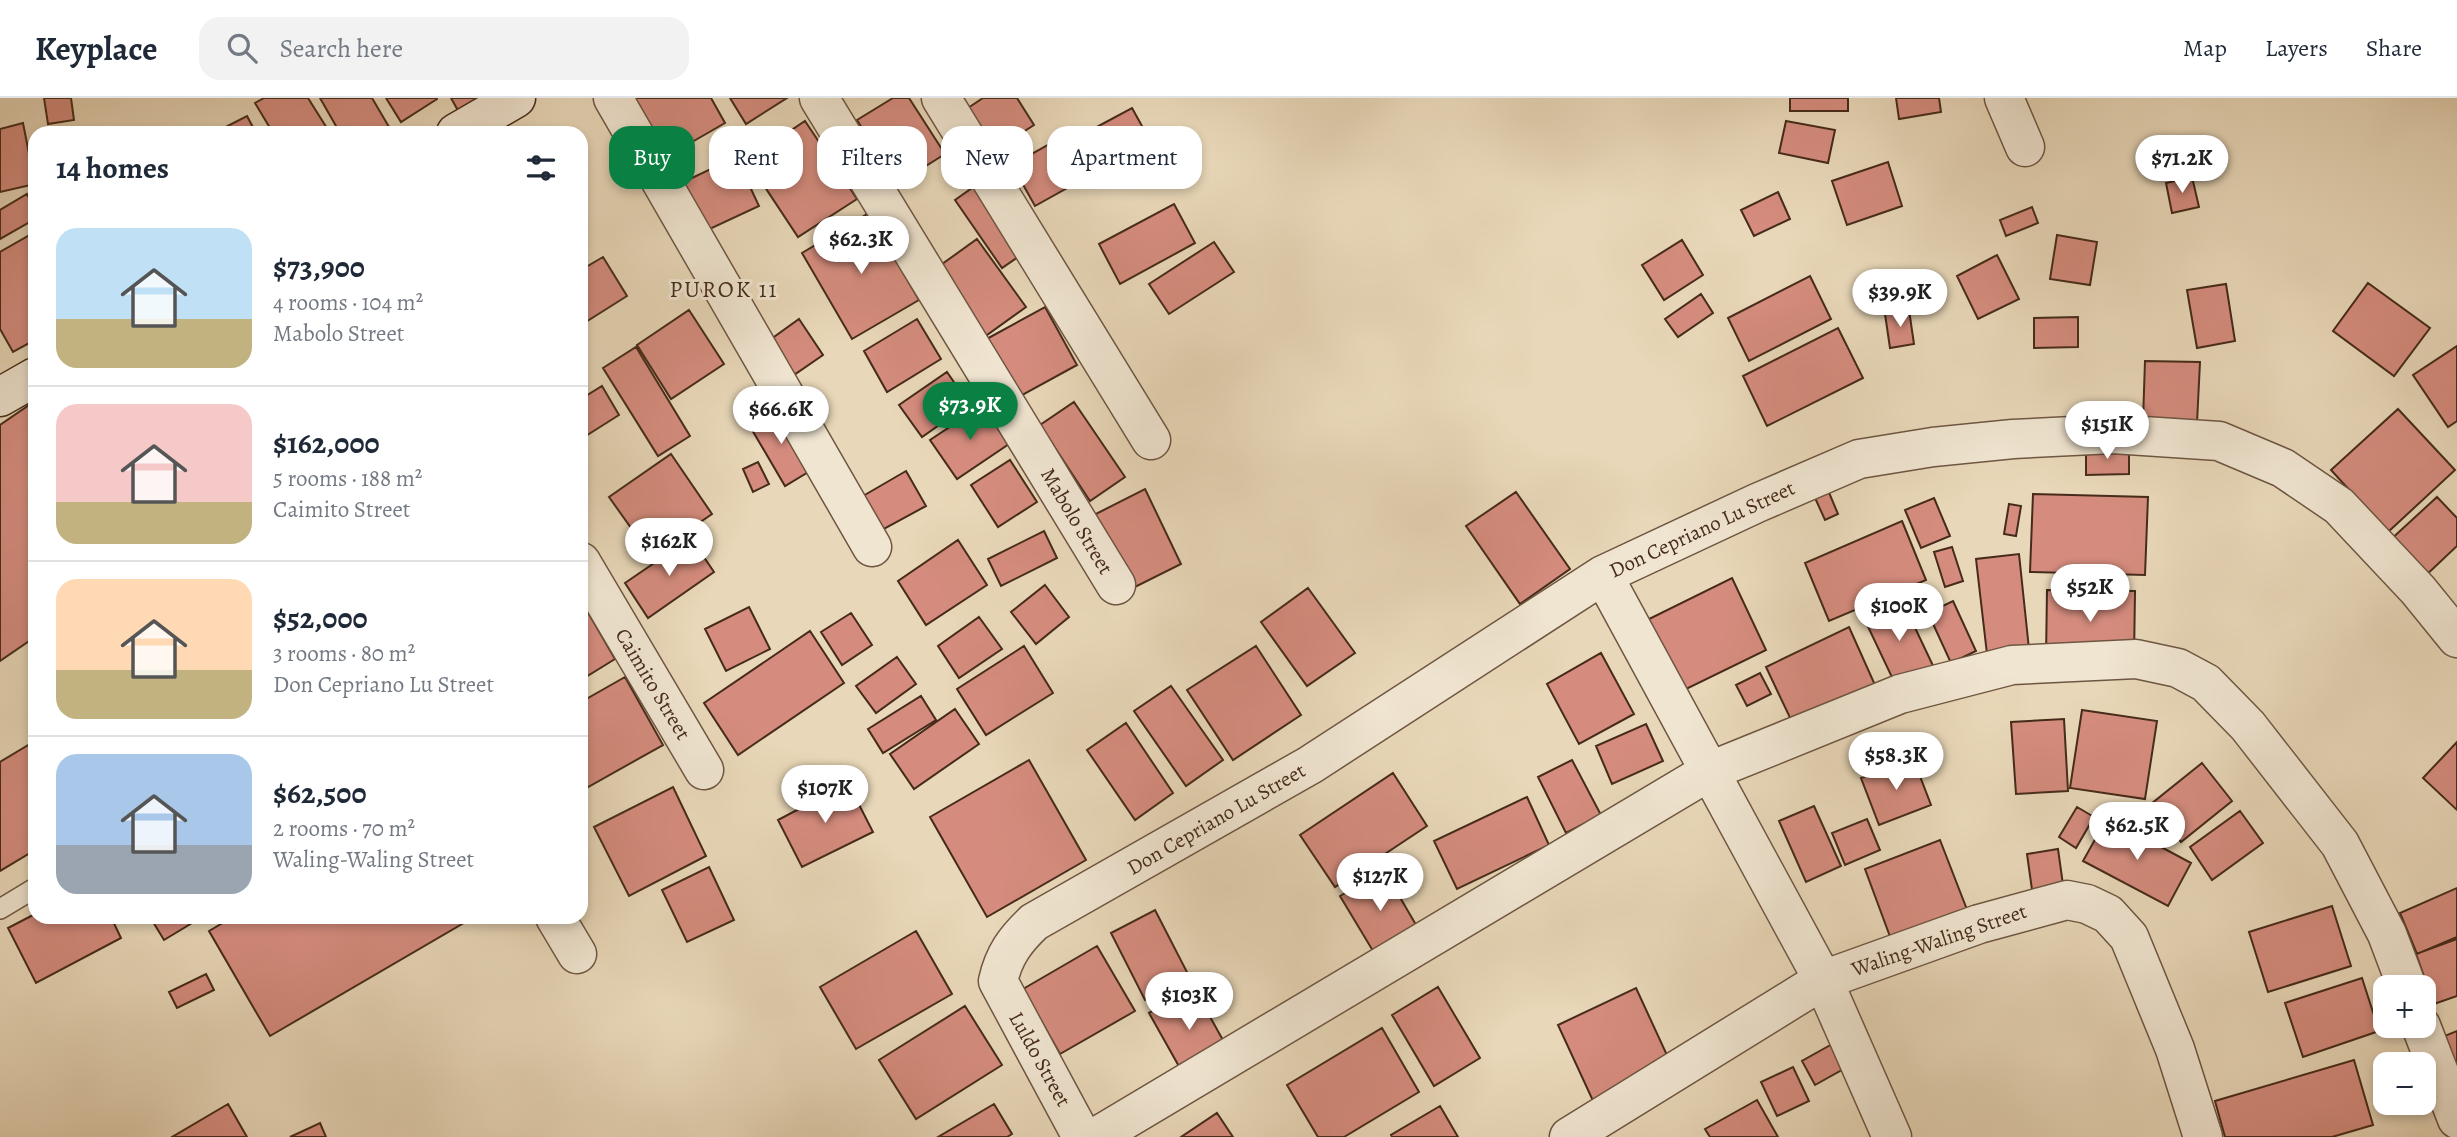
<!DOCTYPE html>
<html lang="en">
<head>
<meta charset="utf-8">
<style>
	body { margin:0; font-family:Alegreya,serif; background:#f2f2f3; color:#1f2937; height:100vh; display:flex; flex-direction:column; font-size:26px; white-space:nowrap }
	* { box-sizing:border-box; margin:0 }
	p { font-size:23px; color:#747a83 }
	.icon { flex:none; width:38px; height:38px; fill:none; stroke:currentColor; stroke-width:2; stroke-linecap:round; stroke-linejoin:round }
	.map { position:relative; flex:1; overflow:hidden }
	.drawer { position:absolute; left:28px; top:28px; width:560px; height:798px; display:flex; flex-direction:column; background:#fff; border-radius:21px; box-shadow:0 4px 10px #0003 }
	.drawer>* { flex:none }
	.banner { position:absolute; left:609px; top:28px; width:665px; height:63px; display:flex; gap:14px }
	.buttons { position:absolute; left:2373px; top:877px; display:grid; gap:14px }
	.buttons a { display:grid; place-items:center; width:63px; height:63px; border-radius:14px; background:#fff; box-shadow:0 4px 10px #0003; font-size:35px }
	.price { position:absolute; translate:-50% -60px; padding:0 16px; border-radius:24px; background:#fff; color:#222; font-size:23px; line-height:46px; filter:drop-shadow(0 2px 4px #0008) }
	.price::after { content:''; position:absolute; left:50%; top:42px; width:21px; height:16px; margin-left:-10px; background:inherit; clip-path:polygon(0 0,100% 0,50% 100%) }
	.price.selected { background:#0b8043; color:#fff }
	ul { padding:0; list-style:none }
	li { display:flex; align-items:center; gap:21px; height:175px; padding:0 28px }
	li+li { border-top:2px solid #e0e1e3 }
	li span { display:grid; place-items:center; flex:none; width:196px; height:140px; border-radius:21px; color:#555 }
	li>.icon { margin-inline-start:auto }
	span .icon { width:84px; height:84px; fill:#fffc; stroke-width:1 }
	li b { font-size:30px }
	h2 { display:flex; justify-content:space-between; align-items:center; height:84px; padding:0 28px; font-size:30px }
	.tag { padding:0 24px; border-radius:21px; background:#fff; box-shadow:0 4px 10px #0003; font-size:24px; line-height:63px }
	.tag.selected { background:#0b8043; color:#fff }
	header { display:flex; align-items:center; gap:42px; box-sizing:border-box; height:98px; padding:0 35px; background:#fff; border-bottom:2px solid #e0e1e3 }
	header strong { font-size:33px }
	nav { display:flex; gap:38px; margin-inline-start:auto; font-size:24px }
	.search { width:490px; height:63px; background:#f2f2f3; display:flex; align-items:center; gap:18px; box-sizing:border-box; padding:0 24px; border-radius:21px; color:#747a83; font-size:26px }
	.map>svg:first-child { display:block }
	.building { fill:#d58c7e; stroke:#462b1a; stroke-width:2 }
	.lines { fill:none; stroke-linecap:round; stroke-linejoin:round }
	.lane-casing { stroke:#6e5642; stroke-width:22 }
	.street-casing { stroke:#6e5642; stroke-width:41 }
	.secondary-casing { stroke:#462b1a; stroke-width:41 }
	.lane { stroke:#f0e5d1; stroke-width:19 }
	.street { stroke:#f0e5d1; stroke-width:38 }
	.secondary { stroke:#f0e5d1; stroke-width:38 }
	.labels { text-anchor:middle; stroke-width:6; stroke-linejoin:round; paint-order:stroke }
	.street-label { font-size:21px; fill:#462b1a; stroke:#f0e5d1 }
	.neighbourhood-label { font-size:23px; letter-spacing:2px; fill:#462b1a; stroke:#f0e5d1 }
</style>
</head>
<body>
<header>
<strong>Keyplace</strong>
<div class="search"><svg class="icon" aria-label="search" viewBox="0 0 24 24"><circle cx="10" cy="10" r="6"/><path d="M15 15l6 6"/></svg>Search here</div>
<nav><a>Map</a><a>Layers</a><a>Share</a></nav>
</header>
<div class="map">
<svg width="2457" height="1039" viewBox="0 0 2457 1039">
	<rect width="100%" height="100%" fill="#e8d7b8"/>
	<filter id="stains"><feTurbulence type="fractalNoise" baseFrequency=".00286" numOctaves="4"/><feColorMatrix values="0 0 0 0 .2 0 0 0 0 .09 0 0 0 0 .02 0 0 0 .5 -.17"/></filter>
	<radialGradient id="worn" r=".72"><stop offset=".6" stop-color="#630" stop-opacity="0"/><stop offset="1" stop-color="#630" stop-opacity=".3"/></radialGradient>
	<!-- building -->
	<path class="building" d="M44,0H71L74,22L48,26Z
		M264,0H308L330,35H273L255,5Z
		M320,0H372L392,34L340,35Z
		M386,0H437V1L401,24Z
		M451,0H491L461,18Z
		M617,0H711L725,25L654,66Z
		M730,0H787L746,26Z
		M893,0H909L945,56L897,86L857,22Z
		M983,0H1017L1034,27L980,62L953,20Z
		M1790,0H1848V13H1790Z
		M1896,0H1939L1941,14L1899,21Z
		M1132,10L1147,37L1108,58L1093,31Z
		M247,18L256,35H214Z
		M805,23L857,101L798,139L747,62Z
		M1786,23L1835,32L1828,65L1779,55Z
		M23,25L35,86L0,94V31Z
		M1062,39L1085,80L1035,108L1012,67Z
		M736,59L759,108L699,136L677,87Z
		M1888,64L1902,108L1847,127L1832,83Z
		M2192,79L2199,109L2172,115L2166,85Z
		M982,83L1028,152L1002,170L955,102Z
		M1778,94L1790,121L1754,138L1741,112Z
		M27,96L35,111V121L0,141V112Z
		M1174,106L1195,145L1120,186L1099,146Z
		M2032,109L2038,125L2006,138L2000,122Z
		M869,115L919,202L852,241L802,155Z
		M35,134V242L13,254L0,231V154Z
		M2057,137L2097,144L2090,187L2050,181Z
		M977,141L1026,209L980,242L931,174Z
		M1682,142L1703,177L1664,202L1642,167Z
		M1214,144L1234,174L1169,216L1149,186Z
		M1997,157L2019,201L1978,221L1957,178Z
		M603,159L627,198L581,227V172Z
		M1810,178L1831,221L1749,263L1728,220Z
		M2368,185L2430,230L2394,278L2333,233Z
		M2226,186L2235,243L2197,250L2187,192Z
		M1701,196L1713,215L1678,239L1665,221Z
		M1045,209L1077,267L1015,301L983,243Z
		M689,212L724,266L671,301L637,247Z
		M1909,212L1914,246L1890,250L1885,216Z
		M2078,219V249L2034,250V220Z
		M799,221L823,257L791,279L767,244Z
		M917,221L941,261L887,294L864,253Z
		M1838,230L1863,280L1767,328L1743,278Z
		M2457,248V323L2448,329L2413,277Z
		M636,249L690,338L658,358L603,270Z
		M2145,263L2200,264L2197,325L2143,323Z
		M947,274L969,306L922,339L899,307Z
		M602,288L619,317L581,341V301Z
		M35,303V539L0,563V327Z
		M1074,304L1125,379L1090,403L1040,327Z
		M778,307L815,370L785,388L748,325Z
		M983,307L1009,346L957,381L930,342Z
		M2398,311L2455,372L2388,434L2331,372Z
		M2086,349H2129V376L2086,377Z
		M671,356L712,416L651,458L609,399Z
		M1010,362L1037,404L998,429L971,387Z
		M758,364L769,386L753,394L743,371Z
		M906,373L926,408L882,432L863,398Z
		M1825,385L1838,416L1825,422L1811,391Z
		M1145,391L1181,466L1125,494L1088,420Z
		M1516,394L1570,471L1520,506L1466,428Z
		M2033,396L2148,399L2145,477L2030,474Z
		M2437,399L2457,420V448L2422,481L2388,444Z
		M1934,400L1950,438L1921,450L1905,412Z
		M2009,406L2021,408L2016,438L2004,436Z
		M1902,423L1926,482L1829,523L1805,465Z
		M1044,433L1057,460L1001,488L988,461Z
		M691,440L714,474L648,520L625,485Z
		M958,442L987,487L926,527L898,483Z
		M1952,449L1963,483L1945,489L1934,454Z
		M2019,456L2029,551L1987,556L1976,461Z
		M1732,480L1766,552L1678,595L1643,524Z
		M1045,487L1069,519L1036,546L1011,514Z
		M1308,490L1355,555L1307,588L1261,524Z
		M2047,492L2135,493L2134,561L2046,560Z
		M1900,498L1936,574L1898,592L1862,516Z
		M1953,503L1976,553L1951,565L1928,515Z
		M585,509L615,561L581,582V511Z
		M749,509L770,551L726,573L705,531Z
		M851,515L872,547L842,567L821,534Z
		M979,519L1002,551L959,580L938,548Z
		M1849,529L1875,587L1793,626L1766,569Z
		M810,533L844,585L738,657L704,605Z
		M1024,548L1053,595L986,637L957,591Z
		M1256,548L1301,617L1233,662L1187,592Z
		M1601,555L1634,616L1579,646L1547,586Z
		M897,559L916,586L876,615L856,588Z
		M1760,575L1771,596L1747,608L1736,587Z
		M625,579L663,647L581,693V604Z
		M1171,588L1223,662L1186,688L1134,613Z
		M921,598L936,622L883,655L868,631Z
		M955,611L979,646L914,691L890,656Z
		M2082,612L2157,623L2145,701L2070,690Z
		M2064,621L2068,693L2016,696L2011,624Z
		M1126,625L1173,695L1135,722L1087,652Z
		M1646,626L1663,663L1612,686L1596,648Z
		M35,643V752L0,773V664Z
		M2457,644V712L2423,680Z
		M1913,660L1931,707L1879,727L1861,680Z
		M1029,662L1086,762L987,819L930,719Z
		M1572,662L1601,717L1566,735L1538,679Z
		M2202,665L2232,703L2181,744L2151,706Z
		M1393,675L1427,728L1335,789L1300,737Z
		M848,685L873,734L802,769L778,722Z
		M673,689L706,758L629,798L594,729Z
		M1527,699L1549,747L1457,791L1434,743Z
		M1814,708L1841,768L1806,784L1779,723Z
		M2077,709L2094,719L2076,750L2059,739Z
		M2240,713L2263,745L2212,782L2190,749Z
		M2107,720L2191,765L2168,808L2083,763Z
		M1867,721L1880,752L1845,767L1832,735Z
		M1940,742L1971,822L1895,852L1865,771Z
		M2058,751L2065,801L2034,806L2027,756Z
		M709,769L734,822L687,844L662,792Z
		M1384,772L1419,832L1376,858L1340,798Z
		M2457,790V839L2417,856L2400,815Z
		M2332,808L2351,868L2268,894L2249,834Z
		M1155,812L1189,878L1145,902L1111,835Z
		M35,816V819H111L121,840L36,885L8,830Z
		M150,819H202L164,842Z
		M233,819H474L270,938L209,833Z
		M916,833L952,896L856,951L820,889Z
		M2457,841V898L2434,906L2416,856Z
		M1097,848L1135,913L1060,956L1023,891Z
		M206,876L214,892L177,910L169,894Z
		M2362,880L2379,933L2303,959L2285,905Z
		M1438,889L1480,960L1434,988L1392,917Z
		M1194,890L1229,953L1185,979L1149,915Z
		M1636,890L1672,968L1594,1005L1558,927Z
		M965,908L1002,967L916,1021L879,962Z
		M1382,930L1419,994L1344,1039H1318L1287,987Z
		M2457,933V982L2442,939Z
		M1834,945L1847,969L1815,987L1802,963Z
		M2354,962L2373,1027L2332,1039H2225L2215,1003Z
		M1793,969L1809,1003L1777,1018L1761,984Z
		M1757,1002L1778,1039H1710L1705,1031Z
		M228,1006L247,1039H172Z
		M994,1006L1012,1036L1007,1039H938Z
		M1440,1008L1458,1039H1392L1391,1037Z
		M1217,1015L1233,1039H1181Z
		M320,1025L326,1039H290Z"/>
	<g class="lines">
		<!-- lane casing -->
		<g class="lane-casing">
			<path id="lane" d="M0,811L35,790"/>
		</g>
		<!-- street casing -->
		<g class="street-casing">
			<path id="street" d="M613,0L872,449
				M819,0L1116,487
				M941,0L1151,342
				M2004,0L2025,49
				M581,464L704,672
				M1603,477L1823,882L1892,1039
				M555,819L577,856
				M2421,928L2457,1021
				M1082,1039L998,883C1004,857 1015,842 1034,824L1310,667L1603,477L1757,405L1859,361L1933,349L2013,341L2113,336L2219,343L2283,370L2339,408L2418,492L2457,540
				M1096,1039L1710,673L1900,596L2012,567L2136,561L2178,570L2206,585L2248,628L2340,746L2387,836L2407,889
				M1569,1039L1823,882L1979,826L2067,802L2087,806L2108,816L2129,839L2175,951L2203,1039"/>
		</g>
		<!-- secondary casing -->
		<g class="secondary-casing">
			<path id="secondary" d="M456,35L516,0
				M0,299L35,279"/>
		</g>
		<!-- lane -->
		<use href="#lane" class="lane"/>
		<!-- street -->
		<use href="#street" class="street"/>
		<!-- secondary -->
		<use href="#secondary" class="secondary"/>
	</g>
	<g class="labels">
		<!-- street labels -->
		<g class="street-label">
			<text transform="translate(1077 423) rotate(59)" y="7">Mabolo Street</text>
			<text transform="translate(1702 431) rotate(-25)" y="7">Don Cepriano Lu Street</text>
			<text transform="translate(653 586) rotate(59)" y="7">Caimito Street</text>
			<text transform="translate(1216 721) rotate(-30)" y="7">Don Cepriano Lu Street</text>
			<text transform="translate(1939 842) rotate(-19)" y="7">Waling-Waling Street</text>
			<text transform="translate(1040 961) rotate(61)" y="7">Luldo Street</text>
		</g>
		<!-- neighbourhood labels -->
		<g class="neighbourhood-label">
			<text x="724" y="199">PUROK 11</text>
		</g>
	</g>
	<rect width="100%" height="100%" filter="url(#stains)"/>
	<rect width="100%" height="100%" fill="url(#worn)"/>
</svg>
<div class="buttons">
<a>+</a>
<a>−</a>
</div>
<b class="price" style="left:2182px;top:97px">$71.2K</b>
<b class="price" style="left:861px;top:178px">$62.3K</b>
<b class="price" style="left:1900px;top:231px">$39.9K</b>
<b class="price selected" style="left:970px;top:344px">$73.9K</b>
<b class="price" style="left:781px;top:348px">$66.6K</b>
<b class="price" style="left:2107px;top:363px">$151K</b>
<b class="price" style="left:669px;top:480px">$162K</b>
<b class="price" style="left:2090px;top:526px">$52K</b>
<b class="price" style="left:1899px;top:545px">$100K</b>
<b class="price" style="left:1896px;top:694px">$58.3K</b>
<b class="price" style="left:825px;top:727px">$107K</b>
<b class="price" style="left:2137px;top:764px">$62.5K</b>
<b class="price" style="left:1380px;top:815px">$127K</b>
<b class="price" style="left:1189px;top:934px">$103K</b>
<div class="banner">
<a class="tag selected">Buy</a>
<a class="tag">Rent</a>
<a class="tag">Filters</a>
<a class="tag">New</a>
<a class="tag">Apartment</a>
</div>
<section class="drawer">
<h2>14 homes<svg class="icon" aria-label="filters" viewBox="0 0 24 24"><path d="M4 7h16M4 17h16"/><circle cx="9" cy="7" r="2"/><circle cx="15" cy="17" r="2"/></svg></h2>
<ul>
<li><span style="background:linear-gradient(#bfe0f5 65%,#c2b280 0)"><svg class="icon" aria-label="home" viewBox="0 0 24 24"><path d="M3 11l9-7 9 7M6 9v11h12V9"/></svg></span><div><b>$73,900</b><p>4 rooms · 104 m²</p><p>Mabolo Street</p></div></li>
<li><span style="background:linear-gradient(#f6c9c9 70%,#c2b280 0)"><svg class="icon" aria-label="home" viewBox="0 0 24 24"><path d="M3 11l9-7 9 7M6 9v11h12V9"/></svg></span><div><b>$162,000</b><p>5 rooms · 188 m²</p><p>Caimito Street</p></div></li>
<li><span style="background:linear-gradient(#ffd9b3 65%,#c2b280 0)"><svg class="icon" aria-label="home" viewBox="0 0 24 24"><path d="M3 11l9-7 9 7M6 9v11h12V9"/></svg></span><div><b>$52,000</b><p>3 rooms · 80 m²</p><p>Don Cepriano Lu Street</p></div></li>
<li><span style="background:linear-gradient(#a9c7e8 65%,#9aa5b1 0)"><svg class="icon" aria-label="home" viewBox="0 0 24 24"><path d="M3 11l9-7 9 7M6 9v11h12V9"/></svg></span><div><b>$62,500</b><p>2 rooms · 70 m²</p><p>Waling-Waling Street</p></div></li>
</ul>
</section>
</div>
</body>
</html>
